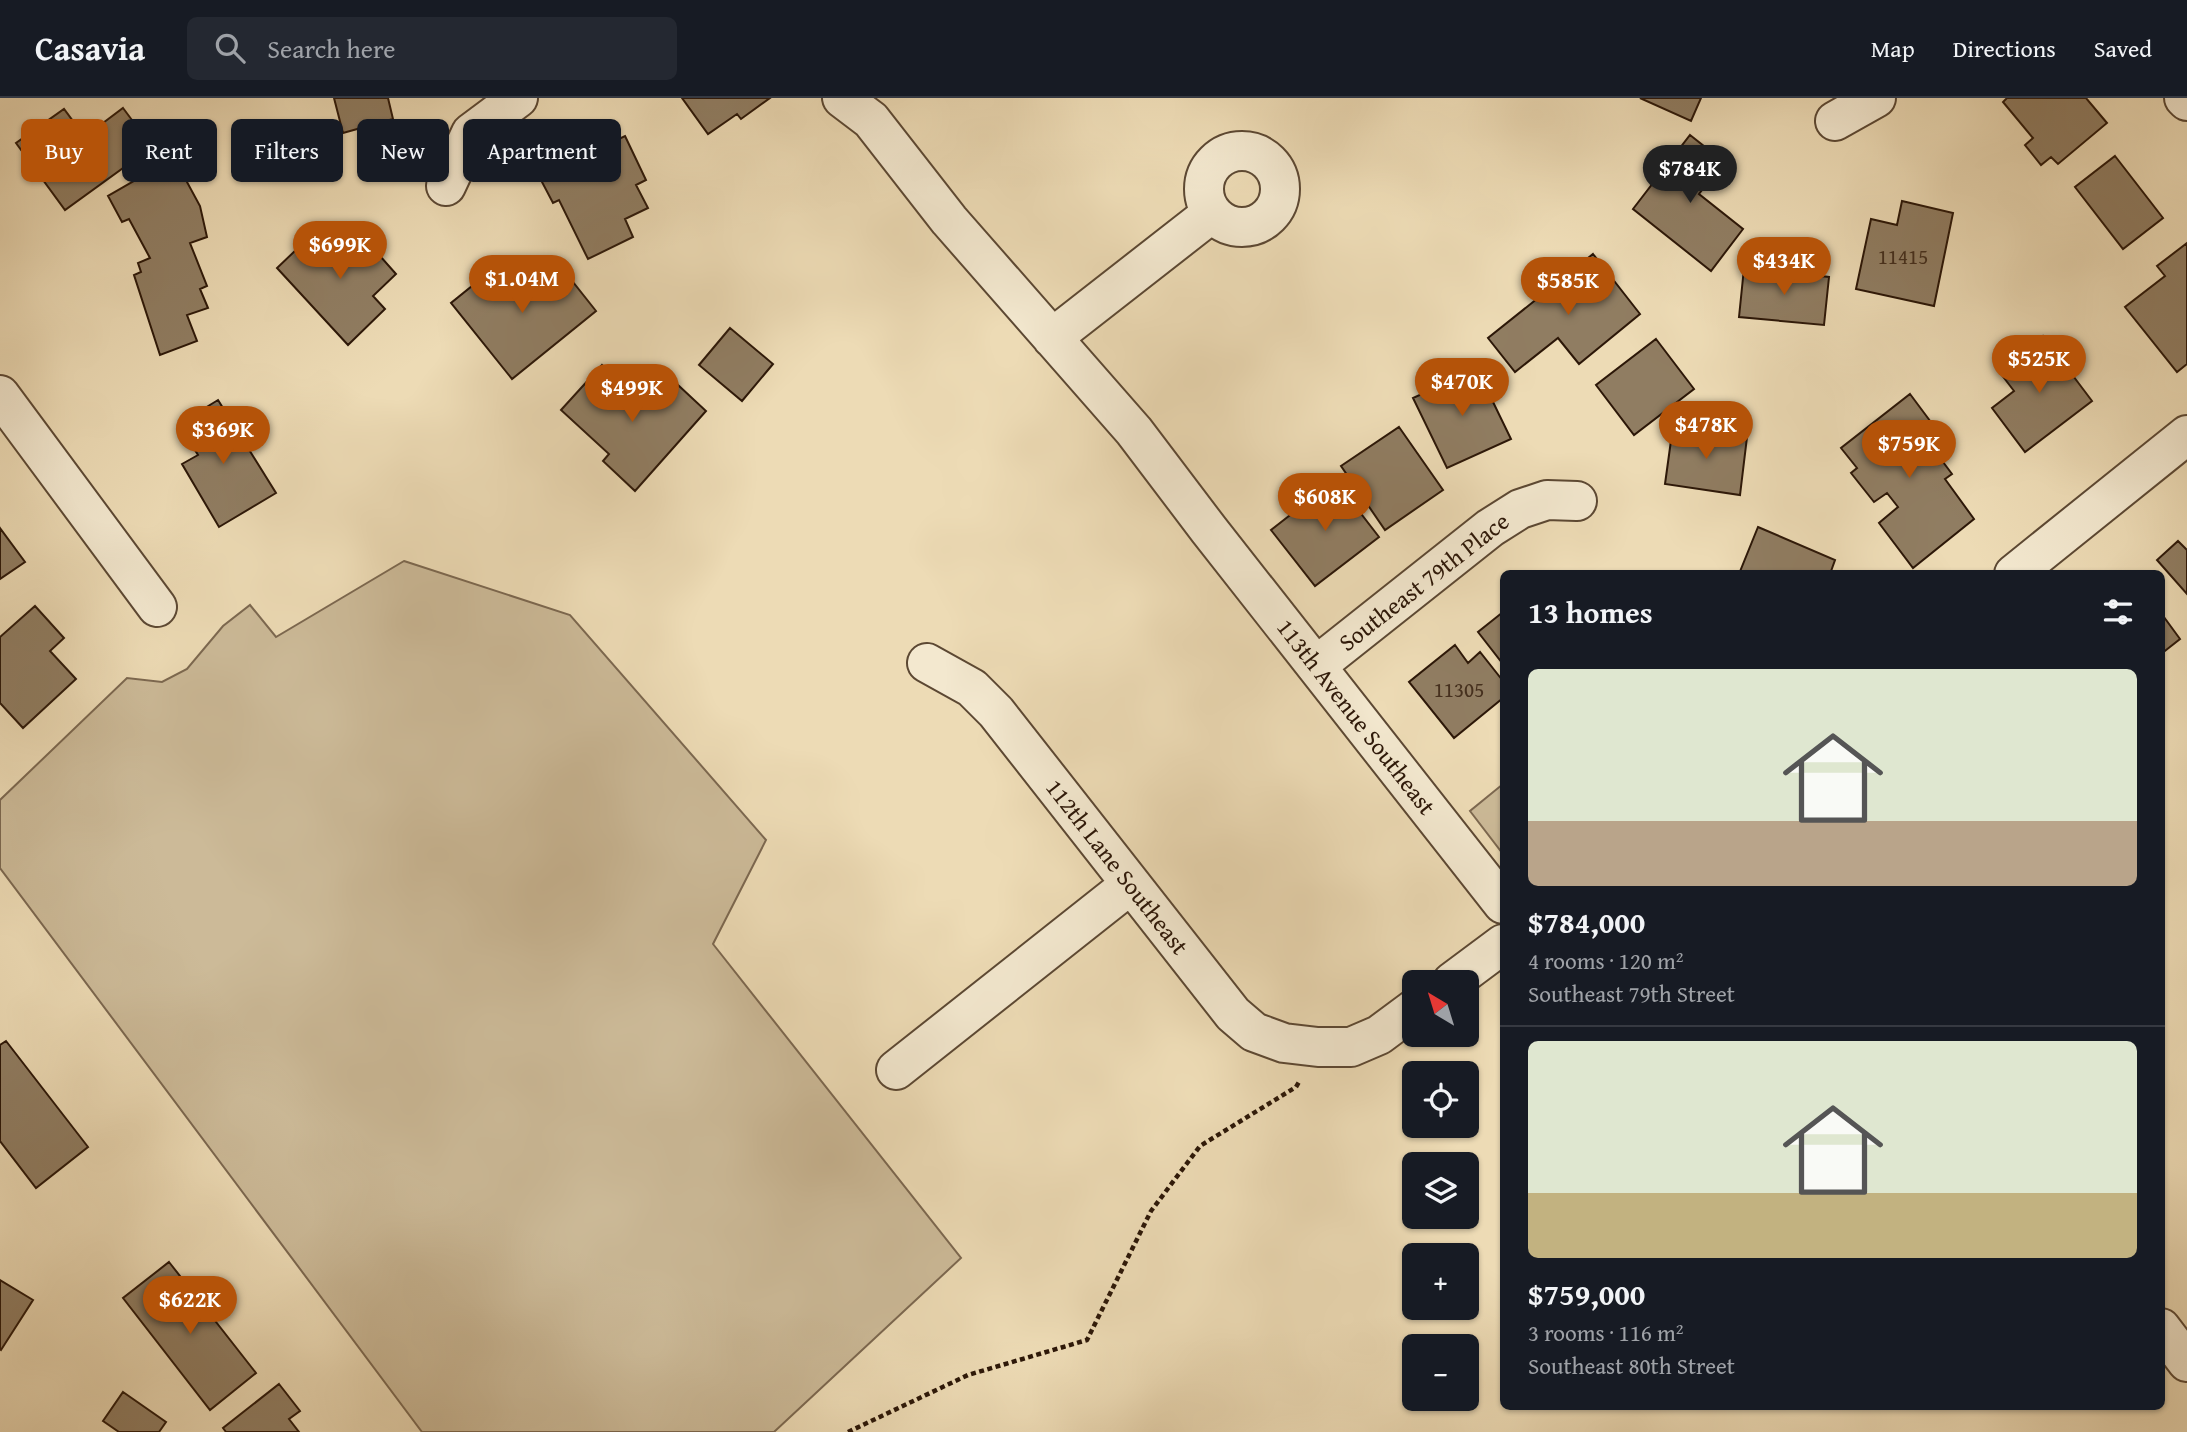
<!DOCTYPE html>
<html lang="en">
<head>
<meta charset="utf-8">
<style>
	body { margin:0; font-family:"Gentium Book Plus",serif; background:#242831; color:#f1f3f6; height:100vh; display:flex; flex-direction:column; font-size:26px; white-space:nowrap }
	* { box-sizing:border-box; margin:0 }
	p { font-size:23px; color:#9ea1a6 }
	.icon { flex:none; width:38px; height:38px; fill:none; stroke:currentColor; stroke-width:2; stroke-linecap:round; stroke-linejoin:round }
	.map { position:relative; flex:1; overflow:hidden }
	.details { position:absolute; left:1500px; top:472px; width:665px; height:840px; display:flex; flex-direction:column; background:#171b24; border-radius:10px; box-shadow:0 2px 5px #0004 }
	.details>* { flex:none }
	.guide { position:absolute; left:21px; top:21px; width:665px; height:63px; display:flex; gap:14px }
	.needle { width:46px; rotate:322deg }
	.tools { position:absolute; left:1402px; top:872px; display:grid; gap:14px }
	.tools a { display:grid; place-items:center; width:77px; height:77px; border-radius:10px; background:#171b24; box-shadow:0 2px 5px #0004; font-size:35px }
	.price { position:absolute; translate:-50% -60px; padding:0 16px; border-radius:24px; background:#b45309; color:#fff; font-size:23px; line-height:46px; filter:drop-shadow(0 2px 4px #0008) }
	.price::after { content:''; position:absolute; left:50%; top:42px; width:21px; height:16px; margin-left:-10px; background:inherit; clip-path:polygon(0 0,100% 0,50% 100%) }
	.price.active { background:#222; color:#fff }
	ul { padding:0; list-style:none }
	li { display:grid; align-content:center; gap:14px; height:371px; padding:0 28px }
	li+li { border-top:2px solid #363941 }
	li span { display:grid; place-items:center; height:217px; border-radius:10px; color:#555 }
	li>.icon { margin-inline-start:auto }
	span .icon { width:126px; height:126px; fill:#fffc; stroke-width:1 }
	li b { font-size:30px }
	h2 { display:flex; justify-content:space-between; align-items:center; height:84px; padding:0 28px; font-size:30px }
	.pill { padding:0 24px; border-radius:10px; background:#171b24; box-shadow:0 2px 5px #0004; font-size:24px; line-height:63px }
	.pill.active { background:#b45309; color:#fff }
	header { display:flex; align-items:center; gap:42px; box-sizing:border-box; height:98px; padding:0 35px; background:#171b24; border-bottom:2px solid #363941 }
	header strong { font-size:33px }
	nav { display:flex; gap:38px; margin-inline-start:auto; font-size:24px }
	.search { width:490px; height:63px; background:#242831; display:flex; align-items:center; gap:18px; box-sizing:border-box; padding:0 24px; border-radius:10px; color:#9ea1a6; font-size:26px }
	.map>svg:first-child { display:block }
	.green { fill:#ccba98; stroke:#7c6850; stroke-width:2 }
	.building { fill:#907d62; stroke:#2c1708; stroke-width:2 }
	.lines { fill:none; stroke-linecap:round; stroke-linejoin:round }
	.minor-casing { stroke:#5c4833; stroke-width:42 }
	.path { stroke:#2c1708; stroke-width:4.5; stroke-dasharray:5 3.5; stroke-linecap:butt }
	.minor { stroke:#f3e8cf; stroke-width:38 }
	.labels { text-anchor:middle; stroke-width:5; stroke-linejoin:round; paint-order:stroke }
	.number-label { font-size:21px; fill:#45301e }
	.street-label { font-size:24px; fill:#2c1708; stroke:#f3e8cf }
</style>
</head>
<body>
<header>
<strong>Casavia</strong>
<div class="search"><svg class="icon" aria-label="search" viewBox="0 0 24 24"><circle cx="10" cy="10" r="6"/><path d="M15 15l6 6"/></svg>Search here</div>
<nav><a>Map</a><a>Directions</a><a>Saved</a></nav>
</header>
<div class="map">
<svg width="2187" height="1334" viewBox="0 0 2187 1334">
	<rect width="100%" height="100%" fill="#eddbb5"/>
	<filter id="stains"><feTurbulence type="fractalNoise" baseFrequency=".00286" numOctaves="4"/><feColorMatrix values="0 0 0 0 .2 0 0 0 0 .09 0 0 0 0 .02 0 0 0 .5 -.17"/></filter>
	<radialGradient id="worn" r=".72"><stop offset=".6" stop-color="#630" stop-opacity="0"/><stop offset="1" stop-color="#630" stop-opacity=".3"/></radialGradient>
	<!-- green -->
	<path class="green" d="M404,463L570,517L766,742L713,846L961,1160L774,1334H422L0,770V702L127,580L162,584L187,571L223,528L250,507L276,539Z
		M1503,686V756L1470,713Z"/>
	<!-- building -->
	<path class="building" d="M334,0H388L393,21L343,35Z
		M682,0H770L741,21L737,16L708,36Z
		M1640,0H1701L1691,23Z
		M2007,0H2086L2107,25L2058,66L2051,59L2041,67L2025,47L2033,40L2003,4Z
		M123,10L152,49L65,112L16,45L64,11L76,27L95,31Z
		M1690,37L1724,64L1699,96L1743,131L1711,173L1633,111Z
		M625,38L646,82L636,87L648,110L625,121L633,139L588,161L559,102L553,105L542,84L551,64L592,44L596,52Z
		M2115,58L2163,120L2123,151L2075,89Z
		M174,60L200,108L207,139L190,145L207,188L200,191L208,210L187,217L197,243L160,257L134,177L141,174L138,165L150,160L129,121L122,124L108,98Z
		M1902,103L1953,115L1934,208L1856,191L1871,121L1897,127Z
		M318,131L336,151L357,132L396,176L373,198L385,211L348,247L277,170Z
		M2187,145V266L2177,274L2125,209L2165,178L2157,168Z
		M1593,156L1640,216L1579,266L1558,240L1515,274L1488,240Z
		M503,163L528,195L561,169L596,213L512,281L451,205Z
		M1744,170L1829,179L1824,227L1739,219Z
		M730,230L773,266L742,303L699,267Z
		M2043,238L2092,303L2025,354L1992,310L2014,293L1998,272Z
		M1656,241L1694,291L1634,337L1596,287Z
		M602,267L630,293L667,300L678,287L706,313L635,393L603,363L609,356L561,312Z
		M1477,271L1511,341L1447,370L1413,300Z
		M1910,296L1948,347L1937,356L1952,376L1945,381L1974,421L1913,470L1879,425L1898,409L1887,395L1874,404L1851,375L1857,370L1841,350Z
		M218,302L276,395L219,429L182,366L198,357L179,326Z
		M1673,328L1747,339L1740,397L1665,386Z
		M1399,329L1443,392L1385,432L1341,368Z
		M1335,382L1379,439L1315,488L1271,432Z
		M1758,429L1835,462L1830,476H1739Z
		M0,430L25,464L0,481Z
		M2178,443L2187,452V496L2157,462Z
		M35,508L64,540L50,553L76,581L23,630L0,605V539Z
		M1503,514V566L1478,534Z
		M2161,515L2180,541L2161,556Z
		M1455,547L1468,565L1480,554L1503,583V600L1454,640L1409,584Z
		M6,943L88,1049L36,1090L0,1043V947Z
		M169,1164L256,1275L210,1312L123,1200Z
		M0,1182L33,1202L1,1252L0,1251Z
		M279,1286L300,1313L289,1321L299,1334H226L223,1330Z
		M123,1294L166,1324L159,1334H119L103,1323Z"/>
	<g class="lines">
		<!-- minor casing -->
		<g class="minor-casing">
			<path id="minor" d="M842,0L871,22L949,122L1134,333L1209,432L1503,806
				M2184,0L2187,3
				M1835,23L1876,0
				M1204 91a38 38 0 1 1 76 0a38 38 0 1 1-76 0Z
				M446,88L471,35L518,0
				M1052,240L1212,115
				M0,297L157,509
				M2014,476L2187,337
				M927,565L972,590L996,614L1233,916L1254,934L1284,945L1318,949H1351L1379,937L1414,911
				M1316,568L1490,430L1520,411L1547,402L1577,403
				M1452,884L1503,846
				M896,972L1131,786
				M2161,1230L2187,1264"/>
		</g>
		<!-- path -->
		<path class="path" d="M848,1334L968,1277L1087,1242L1151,1113L1200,1048L1296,989L1299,984"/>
		<!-- minor -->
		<use href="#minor" class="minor"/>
	</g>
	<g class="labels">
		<!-- number labels -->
		<g class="number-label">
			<text x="1903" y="166">11415</text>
			<text x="1459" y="599">11305</text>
		</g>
		<!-- street labels -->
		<g class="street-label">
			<text transform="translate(1424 484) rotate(-38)" y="8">Southeast 79th Place</text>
			<text transform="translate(1356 619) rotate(52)" y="8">113th Avenue Southeast</text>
			<text transform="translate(1117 769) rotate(52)" y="8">112th Lane Southeast</text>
		</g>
	</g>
	<rect width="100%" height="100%" filter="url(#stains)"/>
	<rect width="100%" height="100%" fill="url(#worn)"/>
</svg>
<div class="tools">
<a><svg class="needle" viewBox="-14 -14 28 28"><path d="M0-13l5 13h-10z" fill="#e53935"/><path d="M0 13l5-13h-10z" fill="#9ea1a6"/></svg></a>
<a><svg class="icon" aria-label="locate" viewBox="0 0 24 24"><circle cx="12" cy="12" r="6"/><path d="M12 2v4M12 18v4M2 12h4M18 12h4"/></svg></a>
<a><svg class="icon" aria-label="layers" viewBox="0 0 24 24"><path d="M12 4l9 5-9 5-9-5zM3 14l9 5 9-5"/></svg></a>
<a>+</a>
<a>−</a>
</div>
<b class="price active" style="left:1690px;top:107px">$784K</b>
<b class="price" style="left:340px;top:183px">$699K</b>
<b class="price" style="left:1784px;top:199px">$434K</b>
<b class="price" style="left:522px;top:217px">$1.04M</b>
<b class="price" style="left:1568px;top:219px">$585K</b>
<b class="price" style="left:2039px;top:297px">$525K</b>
<b class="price" style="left:1462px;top:320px">$470K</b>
<b class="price" style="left:632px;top:326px">$499K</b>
<b class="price" style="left:1706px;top:363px">$478K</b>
<b class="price" style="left:223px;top:368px">$369K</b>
<b class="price" style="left:1909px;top:382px">$759K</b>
<b class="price" style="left:1325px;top:435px">$608K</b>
<b class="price" style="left:190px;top:1238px">$622K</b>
<div class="guide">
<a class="pill active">Buy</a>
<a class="pill">Rent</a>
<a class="pill">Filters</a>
<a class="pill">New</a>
<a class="pill">Apartment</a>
</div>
<section class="details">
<h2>13 homes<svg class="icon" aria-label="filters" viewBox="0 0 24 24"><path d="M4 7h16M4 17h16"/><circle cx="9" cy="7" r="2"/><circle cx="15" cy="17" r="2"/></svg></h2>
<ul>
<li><span style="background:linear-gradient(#dfe7d0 70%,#b9a48a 0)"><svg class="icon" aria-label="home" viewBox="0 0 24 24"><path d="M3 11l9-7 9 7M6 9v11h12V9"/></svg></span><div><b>$784,000</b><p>4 rooms · 120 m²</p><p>Southeast 79th Street</p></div></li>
<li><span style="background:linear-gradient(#dfe7d0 70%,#c2b280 0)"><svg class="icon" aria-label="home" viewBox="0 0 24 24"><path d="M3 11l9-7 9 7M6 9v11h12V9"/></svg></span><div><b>$759,000</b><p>3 rooms · 116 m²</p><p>Southeast 80th Street</p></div></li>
</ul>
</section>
</div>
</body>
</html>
